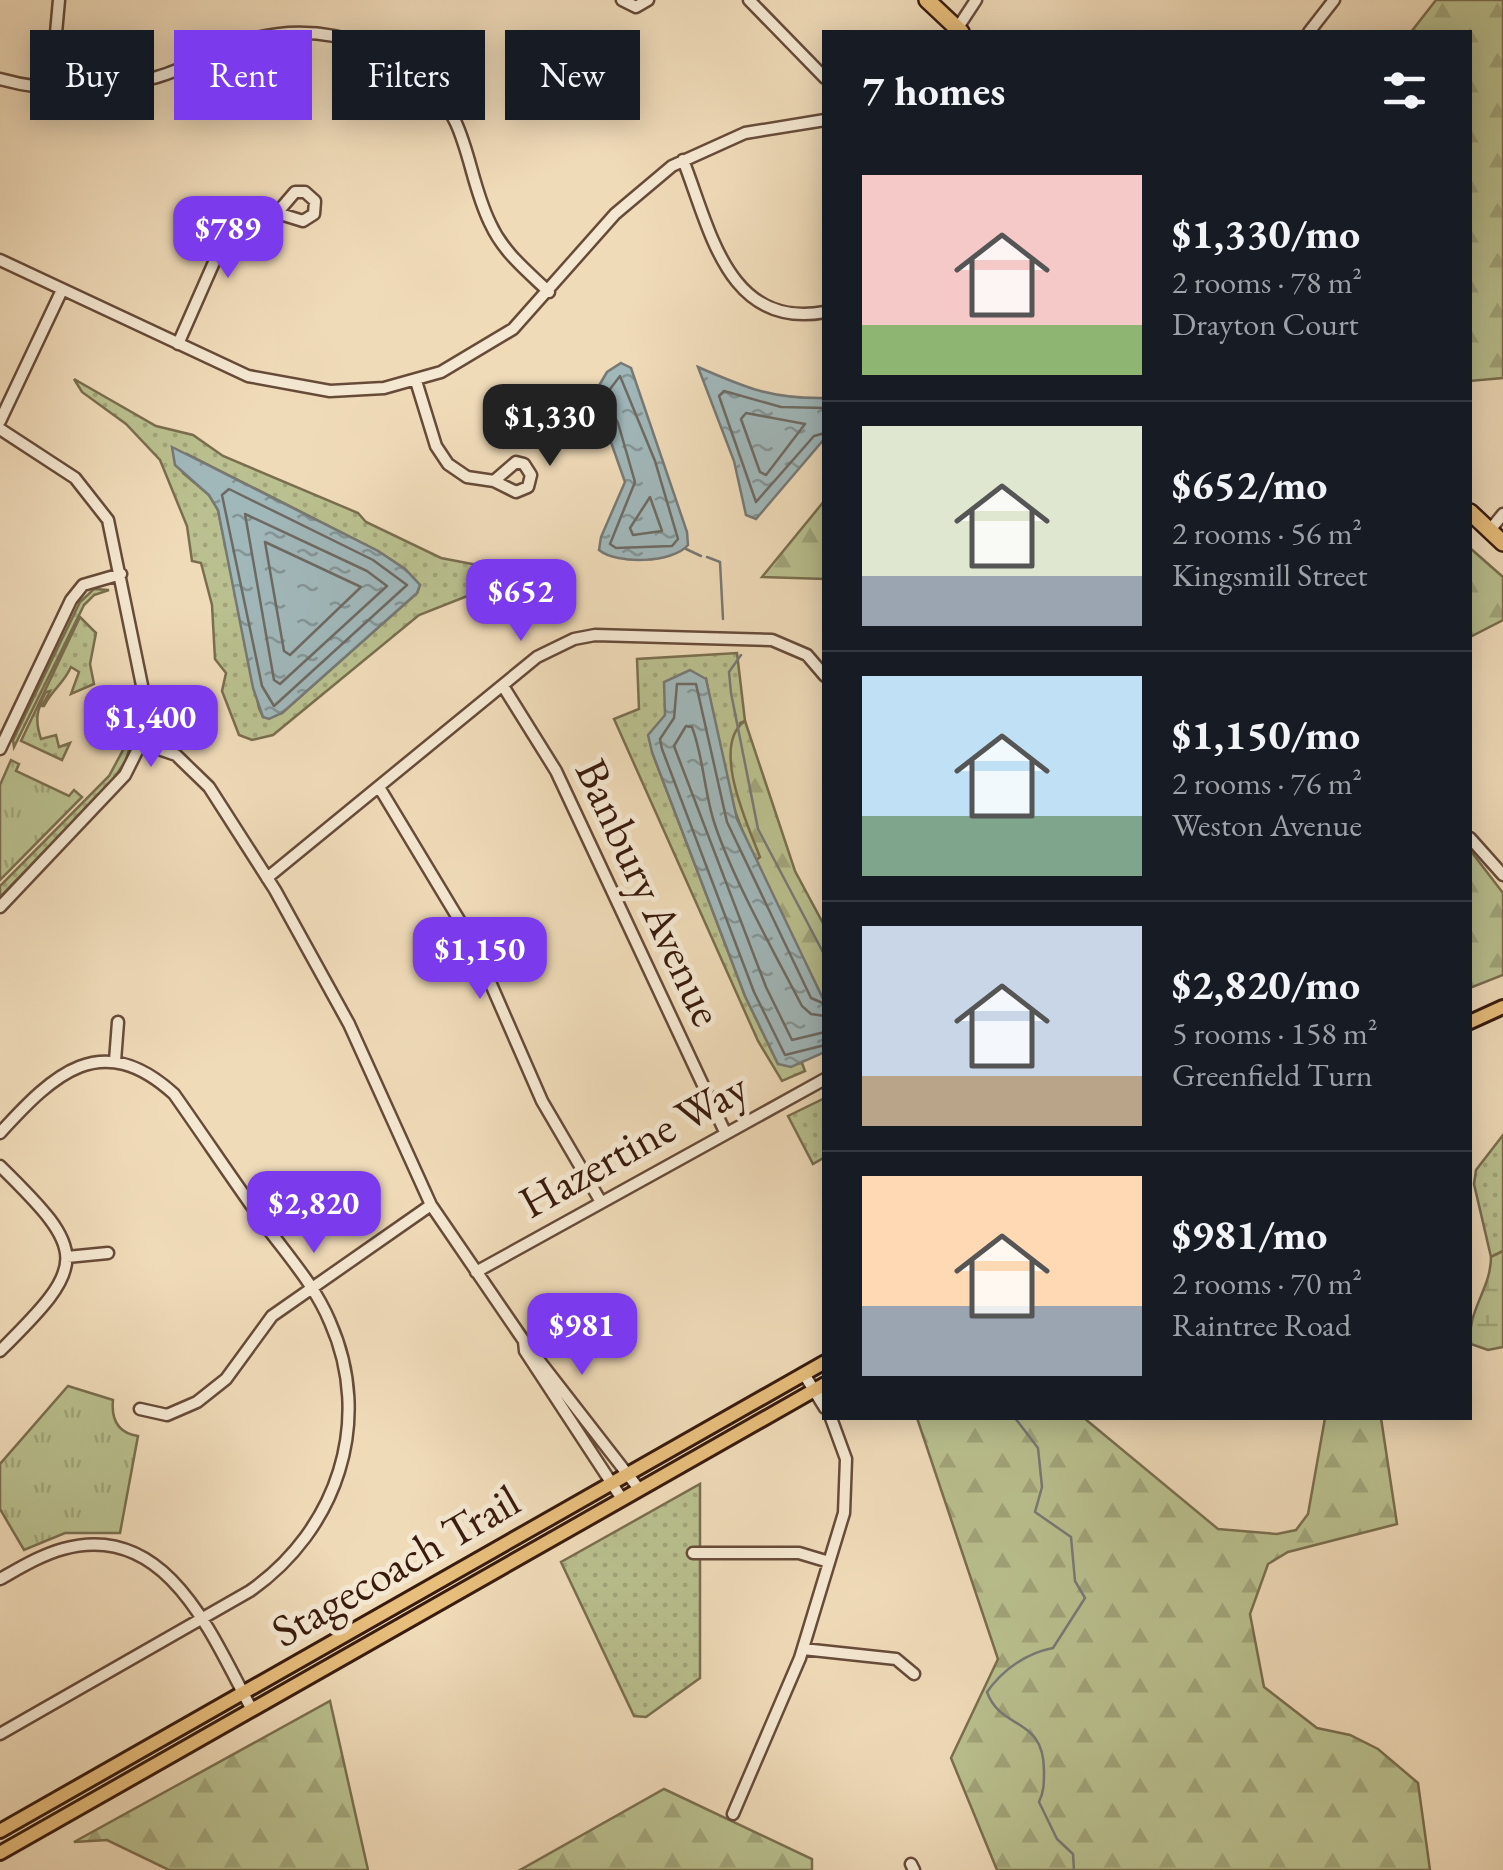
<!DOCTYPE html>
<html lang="en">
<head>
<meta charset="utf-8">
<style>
	body { margin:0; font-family:"EB Garamond",serif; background:#242831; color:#f1f3f6; height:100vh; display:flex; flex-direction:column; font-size:38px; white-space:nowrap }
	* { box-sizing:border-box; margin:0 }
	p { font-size:32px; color:#9ea1a6 }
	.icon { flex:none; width:55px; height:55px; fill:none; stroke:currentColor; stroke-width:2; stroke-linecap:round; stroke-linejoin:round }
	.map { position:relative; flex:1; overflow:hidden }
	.panel { position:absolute; left:822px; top:30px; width:650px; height:1390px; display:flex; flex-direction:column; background:#171b24; border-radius:0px; box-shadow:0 5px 25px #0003 }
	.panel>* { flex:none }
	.guide { position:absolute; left:30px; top:30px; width:642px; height:90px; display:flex; gap:20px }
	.price { position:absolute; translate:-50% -85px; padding:0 22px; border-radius:20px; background:#7c3aed; color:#fff; font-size:32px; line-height:65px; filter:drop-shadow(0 2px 5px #0008) }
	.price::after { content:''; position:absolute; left:50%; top:60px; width:30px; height:22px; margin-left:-15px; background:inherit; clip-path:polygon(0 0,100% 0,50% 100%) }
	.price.selected { background:#222; color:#fff }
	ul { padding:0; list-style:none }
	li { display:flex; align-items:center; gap:30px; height:250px; padding:0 40px }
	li+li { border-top:2px solid #363941 }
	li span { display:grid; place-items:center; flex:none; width:280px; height:200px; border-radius:0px; color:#555 }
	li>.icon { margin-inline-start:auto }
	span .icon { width:120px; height:120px; fill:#fffc; stroke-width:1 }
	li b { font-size:42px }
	h2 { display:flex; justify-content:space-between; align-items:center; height:120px; padding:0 40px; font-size:42px }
	.chip { padding:0 35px; border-radius:0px; background:#171b24; box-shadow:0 5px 25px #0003; font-size:35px; line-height:90px }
	.chip.selected { background:#7c3aed; color:#fff }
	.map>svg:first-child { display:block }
	.grass { fill:url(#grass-dots); stroke:#7a6e4e; stroke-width:2.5; fill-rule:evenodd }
	.forest { fill:url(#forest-firs); stroke:#7a6e4e; stroke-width:2.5 }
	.wetland { fill:url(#wetland-marsh); stroke:#7a6e4e; stroke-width:2.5 }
	.park { fill:url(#park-tufts); stroke:#7a6e4e; stroke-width:2.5 }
	.water { fill:url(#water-ripples); stroke:#777976; stroke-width:2.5 }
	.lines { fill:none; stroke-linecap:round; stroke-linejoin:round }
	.shore { stroke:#6d6a64; stroke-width:2.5 }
	.stream { stroke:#777976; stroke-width:2.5 }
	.minor-casing { stroke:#674b39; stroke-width:15 }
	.major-casing { stroke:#391b0e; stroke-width:18 }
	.highway-casing { stroke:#391b0e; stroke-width:20 }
	.minor { stroke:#f5e8d2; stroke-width:10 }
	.major { stroke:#e8be7c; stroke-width:12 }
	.highway { stroke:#e8be7c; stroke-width:15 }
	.labels { text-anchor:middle; stroke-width:10; stroke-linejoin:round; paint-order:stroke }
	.street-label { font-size:45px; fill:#391b0e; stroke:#f5e8d2 }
</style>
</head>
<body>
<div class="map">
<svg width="1503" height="1870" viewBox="0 0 1503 1870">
	<defs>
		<pattern id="grass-dots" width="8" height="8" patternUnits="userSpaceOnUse" patternTransform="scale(2.5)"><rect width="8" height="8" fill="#bac08f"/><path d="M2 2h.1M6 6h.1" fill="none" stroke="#a1a47a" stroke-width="1.8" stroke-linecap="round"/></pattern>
		<pattern id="forest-firs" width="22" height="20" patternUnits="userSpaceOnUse" patternTransform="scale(2.5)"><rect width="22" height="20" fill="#bac08f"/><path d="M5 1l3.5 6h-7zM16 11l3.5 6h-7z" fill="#a1a47a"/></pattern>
		<pattern id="wetland-marsh" width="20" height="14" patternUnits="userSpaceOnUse" patternTransform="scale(2.5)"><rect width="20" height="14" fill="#bac08f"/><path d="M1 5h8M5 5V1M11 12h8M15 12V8" fill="none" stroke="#a1a47a"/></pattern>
		<pattern id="park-tufts" width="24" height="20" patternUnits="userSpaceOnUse" patternTransform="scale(2.5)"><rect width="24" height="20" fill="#bac08f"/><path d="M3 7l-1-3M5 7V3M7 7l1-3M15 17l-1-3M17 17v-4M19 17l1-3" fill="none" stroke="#a1a47a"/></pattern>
		<pattern id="water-ripples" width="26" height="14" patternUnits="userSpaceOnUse" patternTransform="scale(2.5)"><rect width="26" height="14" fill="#a1b8bb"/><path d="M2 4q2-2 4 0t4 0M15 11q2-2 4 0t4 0" fill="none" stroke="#849596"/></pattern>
	</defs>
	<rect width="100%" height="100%" fill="#f0dbb9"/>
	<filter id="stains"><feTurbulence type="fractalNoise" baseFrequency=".002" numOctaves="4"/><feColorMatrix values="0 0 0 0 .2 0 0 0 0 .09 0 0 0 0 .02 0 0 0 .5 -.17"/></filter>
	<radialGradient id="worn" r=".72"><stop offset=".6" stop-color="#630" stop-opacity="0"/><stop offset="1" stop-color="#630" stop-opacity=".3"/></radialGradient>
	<!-- grass -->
	<path class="grass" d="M74,379L156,426L193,435L223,456L358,513L366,522L441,558L488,567L485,589L419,615L273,735L252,740L239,735L222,691L226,673L215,659L212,605L201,563L192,561L187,526L160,460L126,424L82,392ZM187,454L378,551L405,569L420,585L417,593L282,713L263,717L259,708L218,510L209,495L183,473Z
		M94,589L109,590L94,595L84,605L14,747L13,740L80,602Z
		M80,617L96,633L90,664L94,684L71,694L79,672L71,667C62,686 53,688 44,706H42L50,691L46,692C36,711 35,721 41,739L56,735L59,747L70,743L62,760L21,741Z
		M737,653L745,721L740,723L760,858L755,861L751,854L728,792L706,679L665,715L652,752L745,996L778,1064L802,1063L805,1071L782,1081L758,1041L614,719L639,709L637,659Z
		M136,726L126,760L113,780L0,897V886L109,776Z
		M825,1098V1157L813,1164L788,1116Z
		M1503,1135V1251L1491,1257L1474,1184L1476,1170Z
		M700,1484V1678L646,1717L634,1716L561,1562Z"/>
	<!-- forest -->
	<path class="forest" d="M1436,0H1503V378L1470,381V32H1411Z
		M825,500V579L762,577Z
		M1470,548L1503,577V620L1470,637Z
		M745,721L795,871L825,927V1003L755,861L760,857C748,826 710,745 745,721Z
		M1470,850L1503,893V975L1470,988Z
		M917,1418H1084L1218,1529L1277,1534L1296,1530L1308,1514L1325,1418H1381L1397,1524L1288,1552L1268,1564L1250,1614L1264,1687L1317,1728L1350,1735L1378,1749L1418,1783L1430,1870H997L951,1758L998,1659Z
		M330,1701L368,1870H169L107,1840L74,1842Z
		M664,1789L812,1859V1870H520Z"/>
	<!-- wetland -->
	<path class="wetland" d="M1503,1251V1347L1488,1350L1471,1344C1466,1311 1491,1290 1491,1257Z"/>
	<!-- park -->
	<path class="park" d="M11,760L19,764L16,771L69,796L74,790L82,797L0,880V785Z
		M68,1386L113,1400C111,1420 118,1433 138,1436L120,1533H65L24,1550L0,1509V1464Z"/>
	<!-- water -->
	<path class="water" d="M621,363L631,368L687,532L688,545C673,563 617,565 599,550L601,537L625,482L594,394L607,372Z
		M698,367C746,388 772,399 825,398V438L756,519L746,515L734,461Z
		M172,447L378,551L405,569L420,585L417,593L282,713L269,719L263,717L253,688L218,510L209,495L175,465Z
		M690,670L706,679L737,819L825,1003V1052L791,1067L778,1064L745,996L652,752L648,735L665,715L664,682Z"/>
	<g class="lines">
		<!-- shore -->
		<path class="shore" d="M620,376L655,461L678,539L672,546L616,548L610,544L635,482L618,423L604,397Z
			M825,408L781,407L724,391L719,396L756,502L814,436L825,433
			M746,413L805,424L766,475L760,472L741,419Z
			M229,489L373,560L407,585L274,706L262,686L222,495Z
			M650,497L662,531L633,535L630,528Z
			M245,514L367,571L387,586L280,684L274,680Z
			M265,542L361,587L290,655L284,651Z
			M825,1004L811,998L727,822L696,684H677L674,718L660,739L662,749L754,992L785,1055L825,1045
			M825,1016L811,1014L802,1006C774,952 734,881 715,825C704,793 704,759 692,727L686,726L674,746L766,987L792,1040L825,1032"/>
		<!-- stream -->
		<path class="stream" d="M686,549L701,556
			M707,557L720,562L723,619
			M741,655L729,672L731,693L758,829L825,956
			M1015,1418L1038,1448L1042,1487L1035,1512L1071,1537L1075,1581L1085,1598L1053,1648C1027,1653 1003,1669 987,1692C1001,1731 1044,1716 1044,1771C1044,1783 1044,1792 1039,1802L1057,1839L1073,1854L1074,1870"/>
		<!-- minor casing -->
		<g class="minor-casing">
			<path id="minor" d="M622,0L636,7L648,0
				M749,0L825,78
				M955,32L976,0
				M1309,32L1334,0
				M0,79C50,93 107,92 157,77C185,69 208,55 234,45C300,20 372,34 425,81C470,120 466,174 490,223C503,252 526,270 549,292
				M51,88L59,0
				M683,160C710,228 727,330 825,312
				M0,260L248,376L330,391L384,388L441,372L513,329L615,214L672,166L745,133L825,120
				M178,344L215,260L234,235L277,213L295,192H305L315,201L314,214L303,221L277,213
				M416,381L436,446L448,464L467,477L494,481L516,492L528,487L531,475L524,464L516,462L494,481
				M0,421L62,290
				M0,429L75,478L108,520L145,700L141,743L125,775L0,907
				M1490,530L1503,514
				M503,686L556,771L725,1132
				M141,743L176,755L209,787L275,890L349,1024L431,1205L524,1341L639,1489
				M0,749L71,600L83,585L121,574
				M379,787L473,943L542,1101L601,1202
				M1470,838L1503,875
				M267,878L537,657L574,639L595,635L772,640L807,655L825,676
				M115,1061L118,1022
				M0,1133C54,1074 101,1028 174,1094C205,1138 235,1183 266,1226C289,1257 315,1286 330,1322C374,1421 337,1530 250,1591L0,1734
				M0,1166C89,1253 88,1264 0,1351
				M67,1257L108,1253
				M476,1272L825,1079
				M524,1341L525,1351L622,1499
				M804,1374L825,1408
				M140,1409L167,1415L197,1402L226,1379L272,1316L431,1205
				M693,1553H799L829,1562
				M0,1579C20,1568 41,1555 63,1549C167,1520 212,1636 251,1708
				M803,1649L896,1659L914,1674
				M733,1814L800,1658L844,1513L846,1459L831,1418
				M911,1864L914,1870"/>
		</g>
		<!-- major casing -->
		<g class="major-casing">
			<path id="major" d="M1470,1022L1503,1007
				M0,1831L825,1362
				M0,1853L825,1384"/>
		</g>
		<!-- highway casing -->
		<g class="highway-casing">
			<path id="highway" d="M927,0L961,32
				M1470,512L1503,543"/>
		</g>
		<!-- minor -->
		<use href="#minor" class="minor"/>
		<!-- major -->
		<use href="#major" class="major"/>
		<!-- highway -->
		<use href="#highway" class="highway"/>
	</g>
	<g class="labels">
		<!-- street labels -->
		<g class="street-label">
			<text transform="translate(650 892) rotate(65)" y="16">Banbury Avenue</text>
			<text transform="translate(633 1144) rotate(-29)" y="16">Hazertine Way</text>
			<text transform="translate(395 1565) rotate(-30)" y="16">Stagecoach Trail</text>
		</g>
	</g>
	<rect width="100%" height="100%" filter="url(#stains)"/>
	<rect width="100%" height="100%" fill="url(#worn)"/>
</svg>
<b class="price" style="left:228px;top:281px">$789</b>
<b class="price selected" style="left:550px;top:469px">$1,330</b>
<b class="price" style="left:521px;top:644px">$652</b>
<b class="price" style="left:151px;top:770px">$1,400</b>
<b class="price" style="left:480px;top:1002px">$1,150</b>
<b class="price" style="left:314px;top:1256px">$2,820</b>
<b class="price" style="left:582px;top:1378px">$981</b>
<div class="guide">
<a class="chip">Buy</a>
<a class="chip selected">Rent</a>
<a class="chip">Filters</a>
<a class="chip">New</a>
</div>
<section class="panel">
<h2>7 homes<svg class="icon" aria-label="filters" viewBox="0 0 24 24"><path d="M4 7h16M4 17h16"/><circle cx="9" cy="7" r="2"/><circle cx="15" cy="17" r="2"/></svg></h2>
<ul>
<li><span style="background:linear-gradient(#f6c9c9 75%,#8fb573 0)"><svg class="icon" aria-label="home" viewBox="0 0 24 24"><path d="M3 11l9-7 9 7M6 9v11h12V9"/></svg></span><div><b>$1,330/mo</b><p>2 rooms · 78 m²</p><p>Drayton Court</p></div></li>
<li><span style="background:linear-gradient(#dfe7d0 75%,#9aa5b1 0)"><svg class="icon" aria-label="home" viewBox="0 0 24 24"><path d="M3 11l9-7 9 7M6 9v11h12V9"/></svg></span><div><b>$652/mo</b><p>2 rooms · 56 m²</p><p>Kingsmill Street</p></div></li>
<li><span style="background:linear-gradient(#bfe0f5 70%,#7fa58c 0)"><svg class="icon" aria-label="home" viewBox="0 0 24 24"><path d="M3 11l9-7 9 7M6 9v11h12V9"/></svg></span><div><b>$1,150/mo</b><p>2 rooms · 76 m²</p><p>Weston Avenue</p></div></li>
<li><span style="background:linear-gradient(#c9d6e8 75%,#b9a48a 0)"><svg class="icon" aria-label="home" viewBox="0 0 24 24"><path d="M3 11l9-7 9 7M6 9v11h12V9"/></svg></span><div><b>$2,820/mo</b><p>5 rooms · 158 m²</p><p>Greenfield Turn</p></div></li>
<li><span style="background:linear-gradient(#ffd9b3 65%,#9aa5b1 0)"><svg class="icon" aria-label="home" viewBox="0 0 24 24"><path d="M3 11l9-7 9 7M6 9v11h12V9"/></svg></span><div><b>$981/mo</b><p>2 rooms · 70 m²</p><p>Raintree Road</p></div></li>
</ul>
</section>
</div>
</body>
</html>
